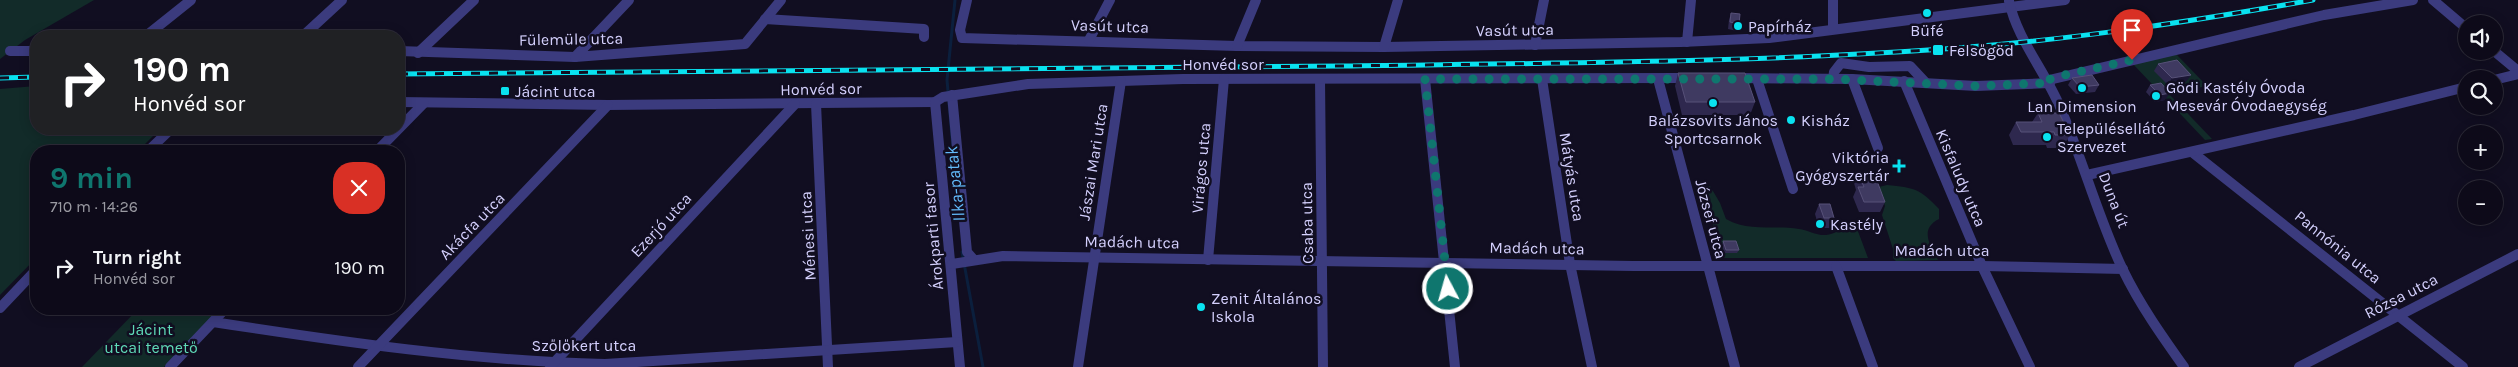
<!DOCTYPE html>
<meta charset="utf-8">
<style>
body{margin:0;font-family:Karla,sans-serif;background:#1b1826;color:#f1f3f6;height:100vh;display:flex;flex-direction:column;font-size:19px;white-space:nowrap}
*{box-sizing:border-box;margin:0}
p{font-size:16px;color:#9a9aa2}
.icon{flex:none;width:28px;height:28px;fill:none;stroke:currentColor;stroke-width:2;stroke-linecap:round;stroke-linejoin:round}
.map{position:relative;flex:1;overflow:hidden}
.sheet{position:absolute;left:30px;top:145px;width:375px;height:170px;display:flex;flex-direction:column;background:#0d0a19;border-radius:20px;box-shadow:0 2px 12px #0003,0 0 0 1px #2d2b38}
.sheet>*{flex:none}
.guide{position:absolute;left:30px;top:30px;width:375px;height:105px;border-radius:20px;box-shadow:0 2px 12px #0003,0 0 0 1px #2d2b38;background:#202124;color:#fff;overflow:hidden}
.fabs{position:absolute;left:2458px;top:15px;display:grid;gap:10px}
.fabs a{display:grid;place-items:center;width:45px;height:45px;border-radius:50%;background:#0d0a19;box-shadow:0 2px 12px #0003,0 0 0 1px #2d2b38;font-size:25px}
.pin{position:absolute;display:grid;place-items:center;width:42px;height:42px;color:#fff;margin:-51px -21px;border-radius:50% 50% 50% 0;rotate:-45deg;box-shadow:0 0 5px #0007}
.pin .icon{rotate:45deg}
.me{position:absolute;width:55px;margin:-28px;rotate:354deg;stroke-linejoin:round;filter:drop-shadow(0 0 4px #0008)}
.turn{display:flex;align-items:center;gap:18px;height:105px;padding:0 20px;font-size:22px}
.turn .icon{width:65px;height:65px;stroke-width:2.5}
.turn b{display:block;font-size:35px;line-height:42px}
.round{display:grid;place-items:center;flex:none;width:52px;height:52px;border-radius:20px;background:#1b1826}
.head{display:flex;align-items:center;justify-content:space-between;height:85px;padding:0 20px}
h1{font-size:30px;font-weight:700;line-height:38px;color:#0f766e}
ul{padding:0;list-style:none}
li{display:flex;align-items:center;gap:15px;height:75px;padding:0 20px}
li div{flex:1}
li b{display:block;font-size:19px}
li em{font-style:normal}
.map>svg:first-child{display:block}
</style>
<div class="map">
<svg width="2518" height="367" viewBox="0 0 2518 367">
<rect width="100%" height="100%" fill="#110e21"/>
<g fill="#122b29">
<path d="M0 0H94L25 40 0 59Z"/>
<path d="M2176 54 2207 86 2169 94 2212 139 2205 140 2133 64Z"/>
<path d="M36 86V129H160L138 151H36V258L0 295V89Z"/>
<path d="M1887 185C1915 188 1919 188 1939 209V219C1919 229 1930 245 1938 260L1896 261 1893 258V249L1882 215 1885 206 1879 187Z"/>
<path d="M1702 186H1710L1720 203 1726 219C1749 232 1774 225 1799 229 1807 230 1818 236 1826 235 1834 234 1841 230 1847 225L1856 226 1868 258H1722Z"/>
<path d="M138 309H219L164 367H82Z"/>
</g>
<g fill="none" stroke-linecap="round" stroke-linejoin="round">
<g stroke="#0b1f3d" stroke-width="3">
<path d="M955 0 947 80 959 218"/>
<path d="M962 252 983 367"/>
</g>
<g stroke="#3b3b7e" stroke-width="10">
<path d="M967 0 960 30 962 38 1237 46 1384 47 1681 42 1769 38 2065 0"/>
<path d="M1833 0V29"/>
<path d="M2433 0 2466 28"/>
<path d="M2009 1C2017 39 2045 71 2060 107 2083 160 2098 218 2123 270 2140 305 2162 336 2184 367"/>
<path d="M765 19 924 29V37"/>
<path d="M146 36 191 0"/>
<path d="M303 36 342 0"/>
<path d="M1089 40 1110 0"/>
<path d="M1687 42 1691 0"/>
<path d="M1535 45 1544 0"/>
<path d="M1237 46 1256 0"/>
<path d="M1384 47 1398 0"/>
<path d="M10 51H36"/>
<path d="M399 51 575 57 745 44 781 0"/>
<path d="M2494 51 2518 71"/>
<path d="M418 53 474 0"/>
<path d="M575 57 629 0"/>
<path d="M1734 78 1852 79 1976 86 2050 83"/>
<path d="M1320 79 1323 367"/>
<path d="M1425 79 1455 367"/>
<path d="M1542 79 1570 264 1592 367"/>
<path d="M1658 79 1735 367"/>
<path d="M1757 79 1793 189"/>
<path d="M1833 79 1834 72 1841 63 1869 67 1910 66 1925 82"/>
<path d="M1852 79 1878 148"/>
<path d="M2049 80 2324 15 2413 0"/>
<path d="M2494 80 2518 74"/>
<path d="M1904 81 1982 266 2030 367"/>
<path d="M952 95 967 252 974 260"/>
<path d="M399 102 608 105 935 102 943 97 1028 84 1183 79 1690 78"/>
<path d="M935 102 960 367"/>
<path d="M816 104 828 367"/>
<path d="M148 151 171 129"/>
<path d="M377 151 424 103"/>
<path d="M2192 152 2463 367"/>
<path d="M2087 175 2354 115 2466 87"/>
<path d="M1208 260 1224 79"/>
<path d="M952 264 1003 256 1633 266H1982L2123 269"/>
<path d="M1836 266 1873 367"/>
<path d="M0 308 36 270"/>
<path d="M213 322C343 342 473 361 605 364L957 342"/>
<path d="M170 367 225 309"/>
<path d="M358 367 608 105"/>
<path d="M550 367 795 104"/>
<path d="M1078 367 1121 81"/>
<path d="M2299 367 2518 254"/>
</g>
<g stroke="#09e2f0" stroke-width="5">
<g id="rail">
<path d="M399 74C714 71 1029 69 1343 66 1552 63 1761 63 1969 47 2085 38 2199 20 2313 0"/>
<path d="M0 78 36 77"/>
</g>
</g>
<use href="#rail" stroke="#110e21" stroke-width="3" stroke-dasharray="9" stroke-linecap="butt"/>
</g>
<g fill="#2e284e">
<path d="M1731 13 1739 24 1737 31 1728 29 1729 20Z"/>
<path d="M2158 64 2186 82 2168 85 2154 71Z"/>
<path d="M1678 73 1755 102 1750 115H1682L1675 86Z"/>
<path d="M2072 78 2099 85 2095 92 2076 94 2068 85Z"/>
<path d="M2150 85 2165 100 2155 102 2146 92Z"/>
<path d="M2038 113 2070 135 2062 148H2047L2046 145H2013L2009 135 2016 122H2032Z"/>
<path d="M1858 173 1885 202 1880 212H1859L1853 197 1856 190 1854 183Z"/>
<path d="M1819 204 1834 218 1830 228H1819L1815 214Z"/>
<path d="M1723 241 1739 250 1737 253H1724L1722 245Z"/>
</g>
<g fill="#1b1634">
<path d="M2191 75 2186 82 2168 85 2172 78Z"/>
<path d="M2170 93 2165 100 2155 102 2160 95Z"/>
</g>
<g fill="#3f3a61" stroke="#575179">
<path d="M1731 13 1740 14 1739 24 1730 22Z"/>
<path d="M2177 60 2191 75 2172 78 2158 64Z"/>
<path d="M1678 73H1745L1755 102H1686Z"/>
<path d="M2092 75 2099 85 2080 87 2072 78Z"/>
<path d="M2161 83 2170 93 2160 95 2150 85Z"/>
<path d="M2038 113H2059L2070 135H2055L2054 132H2021L2016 122H2042Z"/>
<path d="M1858 173H1874L1885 202H1864L1858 187H1864Z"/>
<path d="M1819 204H1830L1834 218H1824Z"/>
<path d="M1723 241H1736L1739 250H1726Z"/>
</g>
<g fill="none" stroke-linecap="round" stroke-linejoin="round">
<path stroke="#0f766e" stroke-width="9" stroke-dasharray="0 16.2" d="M1448 289 1425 79H1833L1976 86 2050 83 2048 80 2056 77 2132 60"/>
</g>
<g fill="#09e2f0" stroke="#110e21" stroke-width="2">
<circle cx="1927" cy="13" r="5"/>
<circle cx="1738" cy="26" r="5"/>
<rect x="1932" y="44" width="12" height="12" rx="2.5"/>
<circle cx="2082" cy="88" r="5"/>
<rect x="500" y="86" width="10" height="10" rx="2.5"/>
<circle cx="2156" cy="96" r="5"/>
<circle cx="1713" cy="103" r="5"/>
<circle cx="1791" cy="120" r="5"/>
<circle cx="2047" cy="137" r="5"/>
<path d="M1896.5 158.5h5v5h5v5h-5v5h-5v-5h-5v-5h5z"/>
<circle cx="1820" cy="224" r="5"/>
<circle cx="1201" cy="307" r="5"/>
</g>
<g text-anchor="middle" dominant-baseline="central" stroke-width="5" stroke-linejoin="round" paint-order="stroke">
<g font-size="16" fill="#d4d0fd" stroke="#110e21">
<text transform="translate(1110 26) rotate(2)">Vasút utca</text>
<text transform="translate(1515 30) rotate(-1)">Vasút utca</text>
<text transform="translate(571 39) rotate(-1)">Fülemüle utca</text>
<text x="1223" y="64">Honvéd sor</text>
<text transform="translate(821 89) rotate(-1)">Honvéd sor</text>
<text transform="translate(1093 162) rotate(-81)">Jászai Mari utca</text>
<text transform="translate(1201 168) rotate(-85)">Virágos utca</text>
<text transform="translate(1572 177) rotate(81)">Mátyás utca</text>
<text transform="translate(1961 178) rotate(67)">Kisfaludy utca</text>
<text transform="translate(2114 200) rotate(69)">Duna út</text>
<text transform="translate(1711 219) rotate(75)">József utca</text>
<text transform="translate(1307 223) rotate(-91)">Csaba utca</text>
<text transform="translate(661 225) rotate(-47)">Ezerjó utca</text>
<text transform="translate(472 226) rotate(-46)">Akácfa utca</text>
<text transform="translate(808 236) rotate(-93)">Ménesi utca</text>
<text transform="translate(933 236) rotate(-95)">Árokparti fasor</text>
<text transform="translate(1132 242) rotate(1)">Madách utca</text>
<text transform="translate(2338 247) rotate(39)">Pannónia utca</text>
<text transform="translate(1537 248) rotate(1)">Madách utca</text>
<text x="1942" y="250">Madách utca</text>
<text transform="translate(2401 296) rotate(-27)">Rózsa utca</text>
<text x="584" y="345">Szőlőkert utca</text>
</g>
<g font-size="16" fill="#d4d0fd" stroke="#110e21" text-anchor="start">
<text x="1748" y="26">Papírház</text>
<text x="1927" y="30" text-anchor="middle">Büfé</text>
<text x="1949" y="50">Felsőgöd</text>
<text x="2166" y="87">Gödi Kastély Óvoda<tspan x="2166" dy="18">Mesevár Óvodaegység</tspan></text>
<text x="515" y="91">Jácint utca</text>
<text x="2082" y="106" text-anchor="middle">Lan Dimension</text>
<text x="1713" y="120" text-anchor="middle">Balázsovits János<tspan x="1713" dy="18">Sportcsarnok</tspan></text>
<text x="1801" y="120">Kisház</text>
<text x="2057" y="128">Településellátó<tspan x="2057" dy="18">Szervezet</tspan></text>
<text x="1889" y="157" text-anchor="end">Viktória<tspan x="1889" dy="18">Gyógyszertár</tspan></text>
<text x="1830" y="224">Kastély</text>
<text x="1211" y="298">Zenit Általános<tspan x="1211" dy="18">Iskola</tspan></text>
</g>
<g font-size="16" fill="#5fdab7" stroke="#110e21">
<text x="151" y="329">Jácint<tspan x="151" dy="18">utcai temető</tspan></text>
</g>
<g font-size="18" font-style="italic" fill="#62b9f9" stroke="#110e21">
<text transform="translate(955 184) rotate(-96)">Ilka-patak</text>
</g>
</g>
</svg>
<div class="fabs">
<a><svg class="icon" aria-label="sound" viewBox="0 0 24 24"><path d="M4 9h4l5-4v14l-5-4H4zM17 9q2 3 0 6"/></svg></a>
<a><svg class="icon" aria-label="search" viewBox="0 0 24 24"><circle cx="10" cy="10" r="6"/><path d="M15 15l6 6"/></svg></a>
<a>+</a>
<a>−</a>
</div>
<div class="pin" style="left:2132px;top:60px;background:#d93025"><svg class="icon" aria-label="arrive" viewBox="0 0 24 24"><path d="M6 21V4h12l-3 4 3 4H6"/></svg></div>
<svg class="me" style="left:1448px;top:289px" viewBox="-20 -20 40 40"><circle r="17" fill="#0f766e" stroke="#fff" stroke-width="3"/><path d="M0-11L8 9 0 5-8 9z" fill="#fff"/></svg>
<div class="guide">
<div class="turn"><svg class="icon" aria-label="right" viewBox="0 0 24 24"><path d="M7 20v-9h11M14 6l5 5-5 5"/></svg><div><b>190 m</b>Honvéd sor</div></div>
</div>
<section class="sheet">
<div class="head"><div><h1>9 min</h1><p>710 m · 14:26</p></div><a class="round" style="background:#d93025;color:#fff"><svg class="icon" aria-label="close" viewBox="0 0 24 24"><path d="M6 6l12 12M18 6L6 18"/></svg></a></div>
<ul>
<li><svg class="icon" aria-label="right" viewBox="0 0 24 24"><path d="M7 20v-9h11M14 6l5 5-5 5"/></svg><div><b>Turn right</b><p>Honvéd sor</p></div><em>190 m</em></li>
</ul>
</section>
</div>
